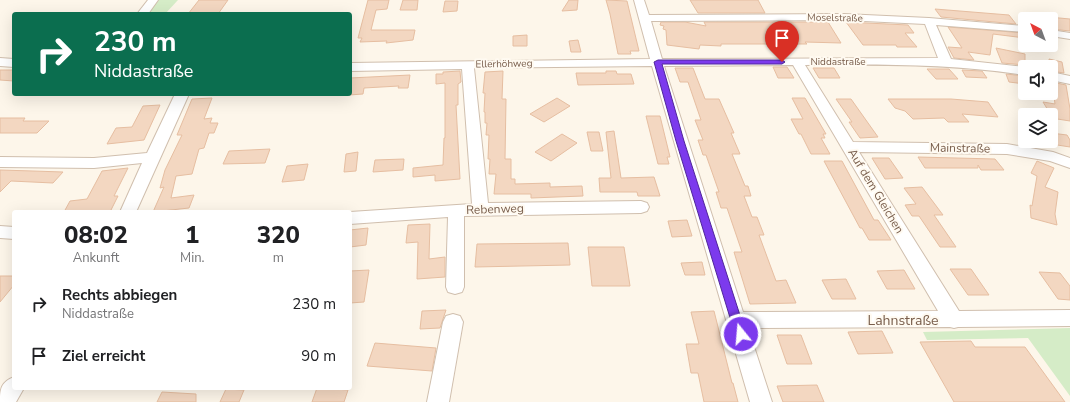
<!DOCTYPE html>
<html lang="de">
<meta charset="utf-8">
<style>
body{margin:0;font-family:"Nunito Sans",sans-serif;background:#f6f6f6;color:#202124;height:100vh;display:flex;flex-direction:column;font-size:15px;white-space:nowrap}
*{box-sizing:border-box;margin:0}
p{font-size:13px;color:#757577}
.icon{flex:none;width:22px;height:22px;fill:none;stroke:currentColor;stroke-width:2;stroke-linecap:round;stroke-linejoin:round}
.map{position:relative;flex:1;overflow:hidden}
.panel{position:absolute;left:12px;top:210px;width:340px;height:180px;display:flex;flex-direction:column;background:#fff;border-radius:4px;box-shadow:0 4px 16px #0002}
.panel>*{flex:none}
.hud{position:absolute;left:12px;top:12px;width:340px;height:84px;border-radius:4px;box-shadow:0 4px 16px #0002;background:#0b6e4f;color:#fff;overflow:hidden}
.needle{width:26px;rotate:319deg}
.controls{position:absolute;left:1018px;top:12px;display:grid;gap:8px}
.controls a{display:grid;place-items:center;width:40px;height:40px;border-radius:4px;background:#fff;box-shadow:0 4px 16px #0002;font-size:20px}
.pin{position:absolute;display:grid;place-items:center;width:34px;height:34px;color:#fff;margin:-41px -17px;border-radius:50% 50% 50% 0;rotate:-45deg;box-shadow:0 0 4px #0007}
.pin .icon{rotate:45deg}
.me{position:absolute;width:44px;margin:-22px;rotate:343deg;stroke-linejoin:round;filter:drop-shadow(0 0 3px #0008)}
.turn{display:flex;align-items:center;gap:14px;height:84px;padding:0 16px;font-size:18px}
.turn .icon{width:52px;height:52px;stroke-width:2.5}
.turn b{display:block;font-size:28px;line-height:34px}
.eta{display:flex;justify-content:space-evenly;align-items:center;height:68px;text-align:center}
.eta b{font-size:24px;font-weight:800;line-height:28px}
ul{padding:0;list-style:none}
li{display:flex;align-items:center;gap:12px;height:52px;padding:0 16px}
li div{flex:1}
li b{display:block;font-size:15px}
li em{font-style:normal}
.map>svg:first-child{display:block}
</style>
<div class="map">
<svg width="1070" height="402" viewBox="0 0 1070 402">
<rect width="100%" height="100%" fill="#fdf6ea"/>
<g fill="#d5ecc7">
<path d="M159 0H178L165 14H145Z"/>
<path d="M1070 328V396L1028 338 927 340 923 332Z"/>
</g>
<g fill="#f3d7c1" stroke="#e6bea1">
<path d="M199 0H228L218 14H188Z"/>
<path d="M368 0H389L387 9 376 10 371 30H415L413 40 386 43 387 41 360 42 362 38H358Z"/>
<path d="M403 0H418L417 10H400Z"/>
<path d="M569 0H578L577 10 562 11Z"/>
<path d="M606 0 627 1 639 51H630L631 54H618L610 14Z"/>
<path d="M690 0H758L765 13H698Z"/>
<path d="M445 1H458L457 11 443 12Z"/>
<path d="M935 9 1009 15 1016 24 941 17Z"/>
<path d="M1038 16 1070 19V31L1051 29V19H1040Z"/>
<path d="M661 22H685L706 26 704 22H828L841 43 805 42 807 44H721V46L700 45 699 49 667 45 666 30 663 29 664 26 660 25Z"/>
<path d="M846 22 908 25 914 33H905L917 47H897L896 45H863Z"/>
<path d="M948 27 1025 33V38L993 34 990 55 968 52 974 60 954 58 948 47 962 48Z"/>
<path d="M527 35V46H513V36Z"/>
<path d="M578 40 581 52H571L569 41Z"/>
<path d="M996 48 1025 54V65L1002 63Z"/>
<path d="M1049 59 1062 62 1064 73 1051 71Z"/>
<path d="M773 67H787L794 78H778Z"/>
<path d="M675 68H693L705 99H719L734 133H731L740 154H732L745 186H748L751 196H744L752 217H757L764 235H759L776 281 786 280 796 303 750 304 734 252H742L727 208H721L716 192H719L706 155H703L698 140H703L695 120H701L688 82H680Z"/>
<path d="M813 68H834L840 78H819Z"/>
<path d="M927 69H949L958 79H936Z"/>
<path d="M0 70H14V81L0 80Z"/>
<path d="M962 70 982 71 987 78 966 77Z"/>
<path d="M460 71 461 82 458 84V105H456L460 179 435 181V175L413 177V168L443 165 444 138H445V83L436 84V74H443V72Z"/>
<path d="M503 71 502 99H506L505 159H511V179H515V184L550 183V187L582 186 583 196 531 198V194H494L496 174H489L490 159H488L489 135H486L487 123H485V112H484L485 93H483L485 72Z"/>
<path d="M606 71H616L617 74H631L634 84 578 85 576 73H606Z"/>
<path d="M1006 74 1025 76V84L1009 82Z"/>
<path d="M410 75 408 88H398L399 86 364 88 363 94 349 95 350 78Z"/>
<path d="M1052 82 1066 85 1070 109V121L1051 118V115L1043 102 1055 104Z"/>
<path d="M212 98 204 119 212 118 210 123H218L214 133H209L204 148 199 149 192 174 176 176 171 198 194 195 189 208 153 212 164 187 160 188 165 170 182 135H177L192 99Z"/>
<path d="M557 98 570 106 544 122 530 114Z"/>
<path d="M792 98H805L826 134H823L825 138H821L830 154H811L801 134H799L791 119H803Z"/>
<path d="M836 99H851L878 137 860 138 849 122H852Z"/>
<path d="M888 99H951L988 102 998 117 962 114 969 122H948L944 118 913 119 905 111 895 108Z"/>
<path d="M160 105 144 140 107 144 116 128 132 127 143 106Z"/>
<path d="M646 116H660L670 157H667L669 164H658Z"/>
<path d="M0 118H25L23 121H49L37 133H0Z"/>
<path d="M614 131 621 178 654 177 660 196H638L637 192H600L599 178H611L606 132Z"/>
<path d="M587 132H599L603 151H591Z"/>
<path d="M1051 133 1067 135 1070 140V147L1051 144Z"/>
<path d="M562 134 577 143 551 161 535 152Z"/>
<path d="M270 149 265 163 223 164 229 151Z"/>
<path d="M358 152 356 171 344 172 346 154Z"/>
<path d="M918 157 995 159 1004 170H981L978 165V168H925Z"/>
<path d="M872 158H889L903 178 885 179Z"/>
<path d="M404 159 403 170 373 172 375 160Z"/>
<path d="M824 161H842L874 220H878L891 240H869L862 228H860Z"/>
<path d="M1037 161 1054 168 1045 187 1058 192 1055 214 1057 225 1031 218 1030 205 1032 206 1037 176 1031 173Z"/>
<path d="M308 164 304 180 282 182 287 166Z"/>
<path d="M128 168 114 196H118L110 212H64L70 201 87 199 102 171Z"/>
<path d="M0 170 33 171 63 172 53 183 11 181 0 192Z"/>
<path d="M922 187 943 215H934L956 247H940L919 216H912L905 205 916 204 904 188Z"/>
<path d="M687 220 692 236 672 237 668 221Z"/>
<path d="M430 224 429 259 445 257V277L417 279 418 242 406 243 408 225Z"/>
<path d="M368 228 366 245 350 247V230Z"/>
<path d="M568 243 570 265 475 267 477 244Z"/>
<path d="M588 247H624L630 286H592Z"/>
<path d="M702 262 705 275H685L681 263Z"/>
<path d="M950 269H971L989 295H968Z"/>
<path d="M369 270 364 302 350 303V271Z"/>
<path d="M904 270 915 289H887L877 271Z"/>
<path d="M1039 272 1060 273 1070 286V300L1058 299Z"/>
<path d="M0 276H14V285L0 302Z"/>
<path d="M846 279 856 299H832L822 280Z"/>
<path d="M446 310 440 328 420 329 422 311Z"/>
<path d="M714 311 732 383H733L738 402H704L698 373H691L686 344H699L691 312Z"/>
<path d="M882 331 893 353 858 354 848 332Z"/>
<path d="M777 335H801L812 364H787Z"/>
<path d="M971 341 975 347H1025L1065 402H954L920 342Z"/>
<path d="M375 343 436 348 432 371 367 366Z"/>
<path d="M817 385 824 402H783L777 386Z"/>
<path d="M317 388H322L348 390 344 402H312Z"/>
<path d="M226 389 244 390 239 402H220Z"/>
<path d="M162 392 196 394V402H157Z"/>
</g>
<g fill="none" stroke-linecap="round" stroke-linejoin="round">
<g stroke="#d0bfae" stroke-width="2">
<g id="minor">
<path d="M148 0H158L148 14H137Z"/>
<path d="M634 0H644L649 15 844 14 929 18 1025 26V32L936 25 951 59 1025 67V75C952 64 879 64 805 65L853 142 1007 144 1053 152 1070 158V168L1050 161 1007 154 859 152 959 311 1070 310V326L958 327 954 328 950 327 748 328 772 402H750L652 66 474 68 488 203 641 201 647 203 649 207 647 211 641 213 464 216V287L462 292 455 294 448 292 446 287 448 217 350 224V212L472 204 462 69 350 71V63L650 59ZM844 20 925 24 938 58 662 59 651 21ZM793 65 938 311 743 312 664 66Z"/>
<path d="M1051 30 1070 33V39L1051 36Z"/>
<path d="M0 58 14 59V67L0 66Z"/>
<path d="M1051 72 1070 76V84L1051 80Z"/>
<path d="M175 94H189L136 212H120L142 163 94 168 0 167V157L94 158 147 153Z"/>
<path d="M0 226 14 227V239L0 238Z"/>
<path d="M453 314 460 316 463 322 449 402H427L443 322 446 316Z"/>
<path d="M14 377V388H24L16 402H0C0 389 1 382 14 377Z"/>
</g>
</g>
<use href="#minor" fill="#fff" fill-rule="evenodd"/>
</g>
<path fill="#7c3aed" stroke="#51269a" d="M658 60H782L785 62 782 64H662L684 141 746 334 745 337 741 339 737 337 735 334 676 141 654 62Z"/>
<g text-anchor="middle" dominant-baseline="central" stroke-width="4" stroke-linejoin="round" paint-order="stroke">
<g font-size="10" fill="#795e4c" stroke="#fffaf1">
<text transform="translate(835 18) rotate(1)">Moselstraße</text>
<text x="838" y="62">Niddastraße</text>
<text transform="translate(504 64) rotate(-1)">Ellerhöhweg</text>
</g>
<g font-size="12" fill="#795e4c" stroke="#fffaf1">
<text transform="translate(960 148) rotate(1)">Mainstraße</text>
<text transform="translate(876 191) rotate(59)">Auf dem Gleichen</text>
<text transform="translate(495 209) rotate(-2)">Rebenweg</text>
</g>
<g font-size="14" fill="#795e4c" stroke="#fffaf1">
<text x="903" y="320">Lahnstraße</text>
</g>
</g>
</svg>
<div class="controls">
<a><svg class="needle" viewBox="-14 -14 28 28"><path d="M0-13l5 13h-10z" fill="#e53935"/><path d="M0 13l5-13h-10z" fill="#757577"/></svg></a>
<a><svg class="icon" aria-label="sound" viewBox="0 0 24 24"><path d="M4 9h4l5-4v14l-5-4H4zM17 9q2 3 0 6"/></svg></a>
<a><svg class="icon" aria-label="layers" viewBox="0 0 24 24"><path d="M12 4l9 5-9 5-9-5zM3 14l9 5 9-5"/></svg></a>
</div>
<div class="pin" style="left:782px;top:62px;background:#d93025"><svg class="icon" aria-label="arrive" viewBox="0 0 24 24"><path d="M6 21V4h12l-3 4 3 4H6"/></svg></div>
<svg class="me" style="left:741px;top:334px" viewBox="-20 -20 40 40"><circle r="17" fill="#7c3aed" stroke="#fff" stroke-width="3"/><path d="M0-11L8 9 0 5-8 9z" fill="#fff"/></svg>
<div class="hud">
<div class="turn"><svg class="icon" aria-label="right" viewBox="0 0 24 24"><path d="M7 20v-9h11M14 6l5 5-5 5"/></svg><div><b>230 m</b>Niddastraße</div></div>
</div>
<section class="panel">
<div class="eta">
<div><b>08:02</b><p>Ankunft</p></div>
<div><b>1</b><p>Min.</p></div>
<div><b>320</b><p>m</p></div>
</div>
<ul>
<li><svg class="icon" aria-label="right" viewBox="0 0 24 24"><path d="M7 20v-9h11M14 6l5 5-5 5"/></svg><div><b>Rechts abbiegen</b><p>Niddastraße</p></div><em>230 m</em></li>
<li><svg class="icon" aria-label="arrive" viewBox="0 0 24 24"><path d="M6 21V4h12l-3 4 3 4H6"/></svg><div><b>Ziel erreicht</b></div><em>90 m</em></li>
</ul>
</section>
</div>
